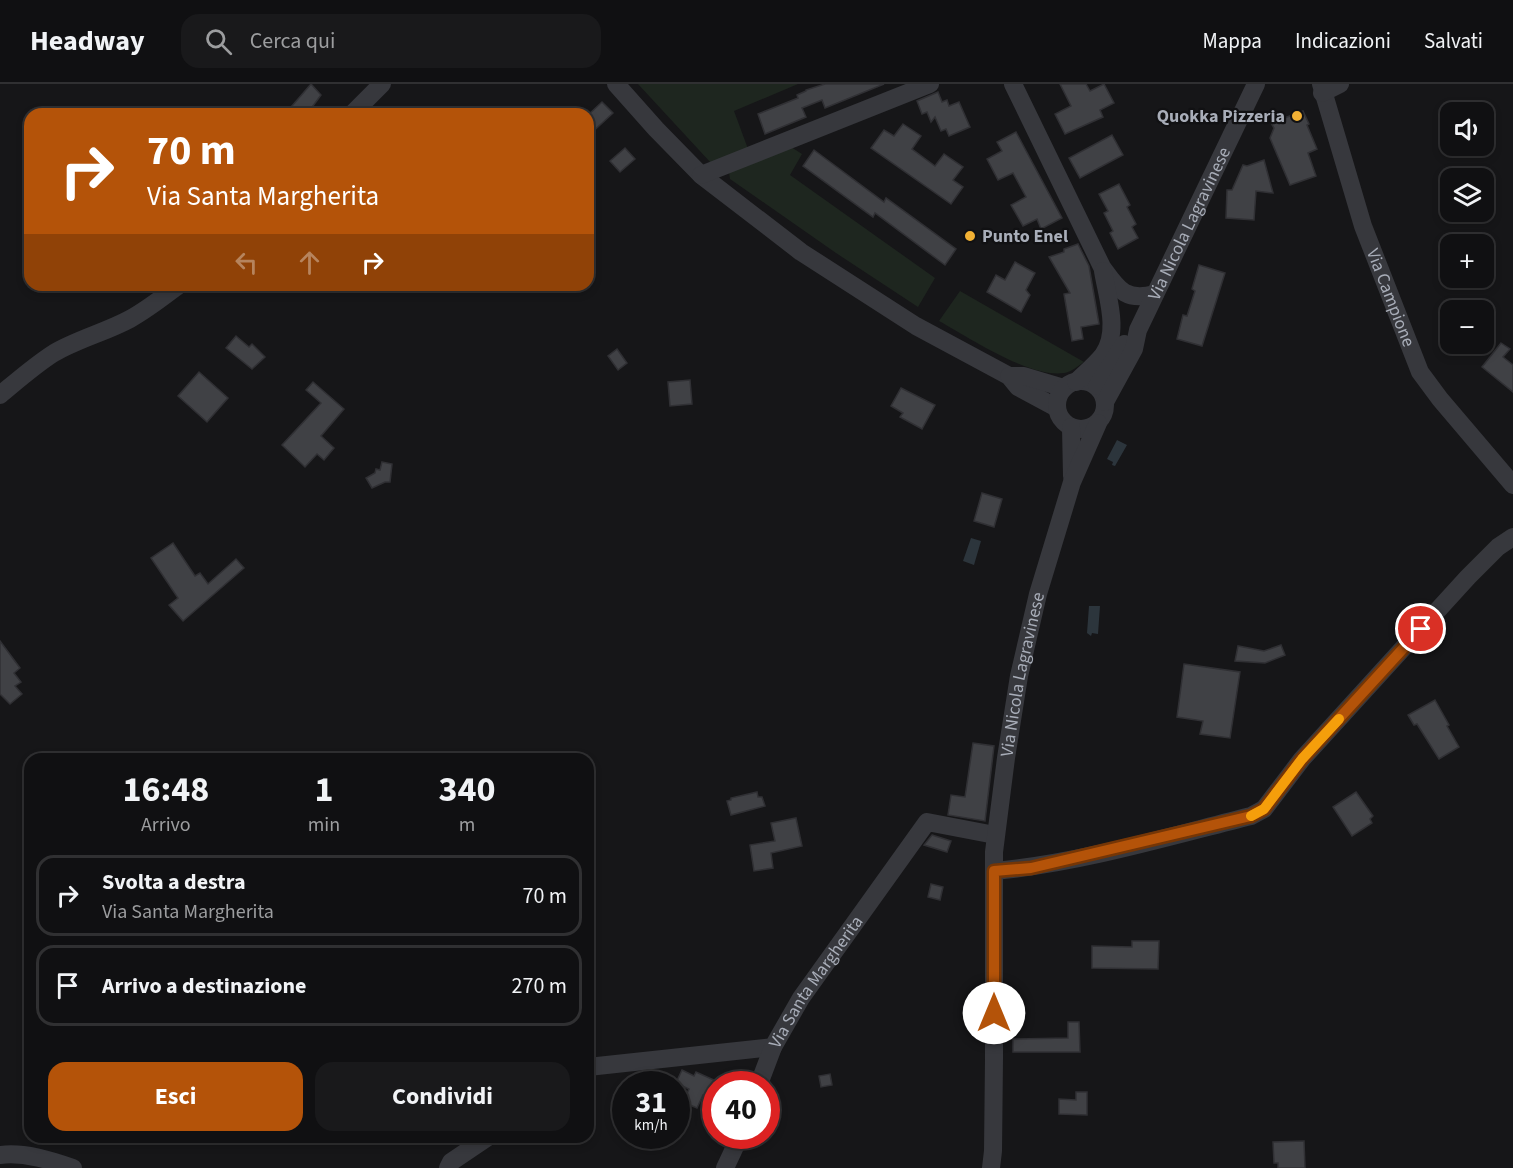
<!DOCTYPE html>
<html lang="it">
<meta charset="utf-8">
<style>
body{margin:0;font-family:"Source Sans 3",sans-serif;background:#19191b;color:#f1f3f6;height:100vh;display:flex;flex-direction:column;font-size:22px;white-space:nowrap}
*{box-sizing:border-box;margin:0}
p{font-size:20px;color:#9c9d9f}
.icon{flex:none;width:33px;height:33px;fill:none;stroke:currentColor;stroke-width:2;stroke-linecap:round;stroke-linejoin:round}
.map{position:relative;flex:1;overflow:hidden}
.panel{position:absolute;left:24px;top:669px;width:570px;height:390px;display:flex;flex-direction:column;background:#101012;border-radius:18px;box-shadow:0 3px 9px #0003,0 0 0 2px #303032}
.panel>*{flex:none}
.banner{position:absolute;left:24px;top:24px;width:570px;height:183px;border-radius:18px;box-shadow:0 3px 9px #0003,0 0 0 2px #303032;background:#b45309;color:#fff;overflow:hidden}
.buttons{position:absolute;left:1440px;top:18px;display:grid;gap:12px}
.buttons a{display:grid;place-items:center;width:54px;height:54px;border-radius:12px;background:#101012;box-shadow:0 3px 9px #0003,0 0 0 2px #303032;font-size:30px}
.speed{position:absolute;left:612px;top:987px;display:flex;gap:12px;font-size:30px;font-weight:700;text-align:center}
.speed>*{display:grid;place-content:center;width:78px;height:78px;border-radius:50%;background:#101012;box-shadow:0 3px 9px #0003,0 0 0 2px #303032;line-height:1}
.speed small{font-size:15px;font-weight:400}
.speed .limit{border:9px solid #d22;background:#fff;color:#111}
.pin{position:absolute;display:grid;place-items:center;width:51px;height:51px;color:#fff;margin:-26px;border:3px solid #fff;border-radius:50%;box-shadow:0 2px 6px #0007}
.me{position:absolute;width:66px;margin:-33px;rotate:0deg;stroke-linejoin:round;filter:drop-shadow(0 0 4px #0008)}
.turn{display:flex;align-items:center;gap:21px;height:126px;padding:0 24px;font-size:27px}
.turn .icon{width:78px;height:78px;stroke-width:2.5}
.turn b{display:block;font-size:42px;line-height:51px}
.lanes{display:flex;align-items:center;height:57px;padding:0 24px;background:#0003;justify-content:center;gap:30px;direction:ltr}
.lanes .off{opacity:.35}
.eta{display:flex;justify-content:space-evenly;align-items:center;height:102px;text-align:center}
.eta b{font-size:36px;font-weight:700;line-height:42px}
.button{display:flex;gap:12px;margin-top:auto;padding:12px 24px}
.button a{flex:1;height:69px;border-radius:18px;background:#b45309;color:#fff;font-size:24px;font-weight:700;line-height:69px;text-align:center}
.button a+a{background:#19191b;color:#f1f3f6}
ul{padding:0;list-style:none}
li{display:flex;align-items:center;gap:18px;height:81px;margin:0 12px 9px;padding:0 12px;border:3px solid #303032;border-radius:18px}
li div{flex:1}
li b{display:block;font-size:22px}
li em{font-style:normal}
header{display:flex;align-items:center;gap:36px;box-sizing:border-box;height:84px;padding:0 30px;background:#101012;border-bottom:2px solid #303032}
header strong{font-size:28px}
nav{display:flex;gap:33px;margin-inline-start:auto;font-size:21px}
.search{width:420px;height:54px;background:#19191b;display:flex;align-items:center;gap:15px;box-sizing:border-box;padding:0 21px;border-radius:18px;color:#9c9d9f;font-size:22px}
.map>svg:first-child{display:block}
</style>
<header>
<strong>Headway</strong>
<div class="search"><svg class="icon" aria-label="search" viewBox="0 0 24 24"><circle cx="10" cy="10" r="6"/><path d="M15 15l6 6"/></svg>Cerca qui</div>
<nav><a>Mappa</a><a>Indicazioni</a><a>Salvati</a></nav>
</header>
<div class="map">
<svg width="1513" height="1084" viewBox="0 0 1513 1084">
<rect width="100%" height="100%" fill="#161618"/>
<g fill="#1e261f">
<path d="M638 0H798L734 27 748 65 711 79Z"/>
<path d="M791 63 802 70 790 91 935 194 918 223 836 169 730 95 729 88Z"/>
<path d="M960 207 1084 278C1078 282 1071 288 1064 289 1029 294 970 254 939 237Z"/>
</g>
<g fill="#2c353c">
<path d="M1117 356 1127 361 1115 382 1112 381 1113 378 1107 375Z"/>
<path d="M971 454 981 457 974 481 963 477Z"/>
<path d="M1089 522H1100L1098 550 1092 549 1091 552 1087 549Z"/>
</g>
<g fill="#404145" stroke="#303034" stroke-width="1.5">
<path d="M311 0 321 11 307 30H285Z"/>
<path d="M825 0H884L825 24 822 16 802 24 806 33 765 50 758 30 798 14 797 11 806 7V6Z"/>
<path d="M1060 0H1086L1090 7 1104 0 1114 19 1100 26 1103 33 1065 50 1055 30 1071 22Z"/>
<path d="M938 8 942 18 947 16 949 22 959 18 970 43 949 52 946 45 941 47 935 33 931 38 927 28 922 30 917 17Z"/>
<path d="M602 18 613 29 588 52V31Z"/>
<path d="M1303 27 1309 40 1307 41 1317 65 1308 69 1316 92 1290 101 1270 54 1274 44 1271 39Z"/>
<path d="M903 40 921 52 912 65 935 82 944 70 963 83 953 96 963 103 951 120 871 64 884 46 894 52Z"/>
<path d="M1016 48 1062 134 1041 145 1037 135 1023 142 1011 121 1026 113 1013 89 998 96 987 75 1002 67 997 58Z"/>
<path d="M1112 51 1123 71 1080 94 1069 74Z"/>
<path d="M625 64 635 75 620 88 610 77Z"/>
<path d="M814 66 884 118 886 114 956 165 945 181 875 129 873 133 803 82Z"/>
<path d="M1264 76 1273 109 1256 107 1254 136 1226 134 1227 106H1232L1243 81 1247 82Z"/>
<path d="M1119 100 1130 121 1127 123 1136 140 1132 143 1138 154 1118 165 1110 149 1113 147 1104 129 1108 127 1099 110Z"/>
<path d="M1078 160 1089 182 1099 240 1081 243 1083 255 1072 257 1064 210 1070 209 1049 173 1064 168V165Z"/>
<path d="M1015 178 1035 189 1026 206 1030 211 1021 228 987 208 996 191 1005 196Z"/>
<path d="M1199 181 1225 189 1202 262 1177 255 1183 231 1187 232 1195 207 1192 205Z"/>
<path d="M236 252 249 263 252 260 265 273 252 285 226 264Z"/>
<path d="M1501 259 1510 265 1503 273 1513 281V308L1482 283Z"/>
<path d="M617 265 627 279 618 286 608 272Z"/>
<path d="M199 288 228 314 207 338 178 312Z"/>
<path d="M690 296 692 320 670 322 668 298Z"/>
<path d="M313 298 344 325 321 352 334 364 324 376 317 370 305 383 282 361 321 319 306 306Z"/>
<path d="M901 304 935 321 922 345 900 333 903 329 891 322Z"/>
<path d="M382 378 392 380 390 398H385L372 404 366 394 375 389 376 385 380 386Z"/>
<path d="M982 409 1002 415 994 443 974 437Z"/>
<path d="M173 459 195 492 200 489 208 500 236 475 244 484 183 537 169 521 178 514 151 474Z"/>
<path d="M0 557 20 584 14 589 21 598 15 602 22 610 10 620 0 610Z"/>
<path d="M1281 561 1285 571 1265 579 1235 577 1238 562 1264 567Z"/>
<path d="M1184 580 1240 588 1230 654 1200 650 1203 637 1177 633Z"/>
<path d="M1435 616 1449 641 1447 642 1459 663 1439 675 1417 640 1414 641 1408 631Z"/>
<path d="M973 659 994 662 985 737 948 731 951 711 965 713Z"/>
<path d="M757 708 758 713H762L765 722 731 731 727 717 731 716V714Z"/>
<path d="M1356 708 1373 732 1370 735 1372 739 1352 752 1333 723Z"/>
<path d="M796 734 802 762 771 769 773 784 754 787 750 761 775 757 771 739Z"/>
<path d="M932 751 951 757 947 768 924 761Z"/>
<path d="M931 800 943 803 940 816 928 813Z"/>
<path d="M1132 857H1159L1158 885 1092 884V862L1132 863Z"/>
<path d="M1068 938H1079L1080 968H1013V955L1068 954Z"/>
<path d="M682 986 694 992 696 988 716 997V1017L703 1011 697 1024 683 1018 689 1005 676 999Z"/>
<path d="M830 990 832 1001 821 1003 819 992Z"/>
<path d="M1076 1008H1087V1031L1059 1030V1015L1076 1016Z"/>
<path d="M1304 1057 1305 1084H1278V1079H1274L1273 1058Z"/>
</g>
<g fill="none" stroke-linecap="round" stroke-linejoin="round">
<g stroke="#37383d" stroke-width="18">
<path d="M616 0 656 45 701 91 801 168 916 242 1009 292 1018 303 1057 324"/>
<path d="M1013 0 1102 183C1118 205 1125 218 1155 210"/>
<path id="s1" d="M1321 0 1363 142 1420 288 1440 315 1513 401"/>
<path d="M1322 9 1340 0"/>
<path d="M352 30 382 0"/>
<path d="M701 91 930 0"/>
<path d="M1009 292H1024L1064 304"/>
<circle cx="1081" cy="321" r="24"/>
<path d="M1076 298C1085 289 1095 281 1103 271 1120 248 1107 212 1103 187"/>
<path d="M1097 302 1124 260"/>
<path d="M0 311C17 297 35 281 54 269 78 255 106 248 130 235 148 225 163 213 179 201"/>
<path id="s2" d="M1105 318 1134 265 1138 246 1256 0"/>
<path d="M1071 343 1072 392"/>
<path d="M995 787C1080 779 1167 753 1251 732L1264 725 1302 675 1468 493 1498 463 1513 453"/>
<path id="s3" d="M588 983 773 963 801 914 927 738 995 751"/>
<path d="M759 1000 773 963"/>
<path d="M0 1071C25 1068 49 1076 73 1084"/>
<path d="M448 1084 451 1078 488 1053"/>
<path d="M725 1084 740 1052"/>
<path id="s4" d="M991 1084 993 1067 994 975V768L1006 674 1019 592 1038 510 1072 398 1098 339"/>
</g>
</g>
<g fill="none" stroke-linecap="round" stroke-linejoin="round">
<g stroke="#753606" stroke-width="15">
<path id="route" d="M994 929V787L1031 784 1251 732 1264 725 1302 675 1421 545"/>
</g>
<use href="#route" stroke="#b45309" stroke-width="10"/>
<path stroke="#f59e0b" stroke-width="10" d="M1251 732 1264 725 1302 675 1339 635"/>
</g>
<g fill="#f2b134" stroke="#111113" stroke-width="2">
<circle cx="1297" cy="32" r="6"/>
<circle cx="970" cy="152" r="6"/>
</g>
<g text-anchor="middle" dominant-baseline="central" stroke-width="4.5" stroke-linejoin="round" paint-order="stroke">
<g font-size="18" font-weight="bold" fill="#a8adb8" stroke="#111113" text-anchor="end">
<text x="1285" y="32">Quokka Pizzeria</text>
<text x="982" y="152" text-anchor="start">Punto Enel</text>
</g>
<g font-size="18" fill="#a8adb8" stroke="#111113">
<text stroke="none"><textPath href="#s2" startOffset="198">Via Nicola Lagravinese</textPath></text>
<text stroke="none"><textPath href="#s1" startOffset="225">Via Campione</textPath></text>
<text stroke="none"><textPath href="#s4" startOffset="496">Via Nicola Lagravinese</textPath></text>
<text stroke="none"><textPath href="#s3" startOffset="264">Via Santa Margherita</textPath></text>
</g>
</g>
</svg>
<div class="buttons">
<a><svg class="icon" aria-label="sound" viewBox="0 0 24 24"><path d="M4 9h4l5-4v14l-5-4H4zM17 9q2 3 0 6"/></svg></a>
<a><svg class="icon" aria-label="layers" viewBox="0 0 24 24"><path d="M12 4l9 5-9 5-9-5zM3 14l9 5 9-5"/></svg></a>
<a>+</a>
<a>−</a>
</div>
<div class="speed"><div>31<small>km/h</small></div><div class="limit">40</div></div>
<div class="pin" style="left:1421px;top:545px;background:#d93025"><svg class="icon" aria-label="arrive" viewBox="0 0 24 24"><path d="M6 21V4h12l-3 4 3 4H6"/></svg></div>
<svg class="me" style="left:994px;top:929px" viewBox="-20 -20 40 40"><circle r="19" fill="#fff"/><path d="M0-13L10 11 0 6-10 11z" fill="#b45309"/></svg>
<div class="banner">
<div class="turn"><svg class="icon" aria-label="right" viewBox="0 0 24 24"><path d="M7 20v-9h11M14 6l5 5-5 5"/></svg><div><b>70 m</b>Via Santa Margherita</div></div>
<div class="lanes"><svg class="icon off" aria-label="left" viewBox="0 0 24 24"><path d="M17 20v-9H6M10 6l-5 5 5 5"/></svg><svg class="icon off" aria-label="ahead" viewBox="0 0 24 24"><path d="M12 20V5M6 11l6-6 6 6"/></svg><svg class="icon" aria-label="right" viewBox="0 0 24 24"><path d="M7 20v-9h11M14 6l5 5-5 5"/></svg></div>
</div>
<section class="panel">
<div class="eta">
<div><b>16:48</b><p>Arrivo</p></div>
<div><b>1</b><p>min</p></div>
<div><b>340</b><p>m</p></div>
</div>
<ul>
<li><svg class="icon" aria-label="right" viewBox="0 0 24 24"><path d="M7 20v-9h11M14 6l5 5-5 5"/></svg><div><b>Svolta a destra</b><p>Via Santa Margherita</p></div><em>70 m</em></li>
<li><svg class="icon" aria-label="arrive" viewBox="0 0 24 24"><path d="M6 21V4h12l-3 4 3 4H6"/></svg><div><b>Arrivo a destinazione</b></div><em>270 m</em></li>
</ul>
<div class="button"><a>Esci</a><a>Condividi</a></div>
</section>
</div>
